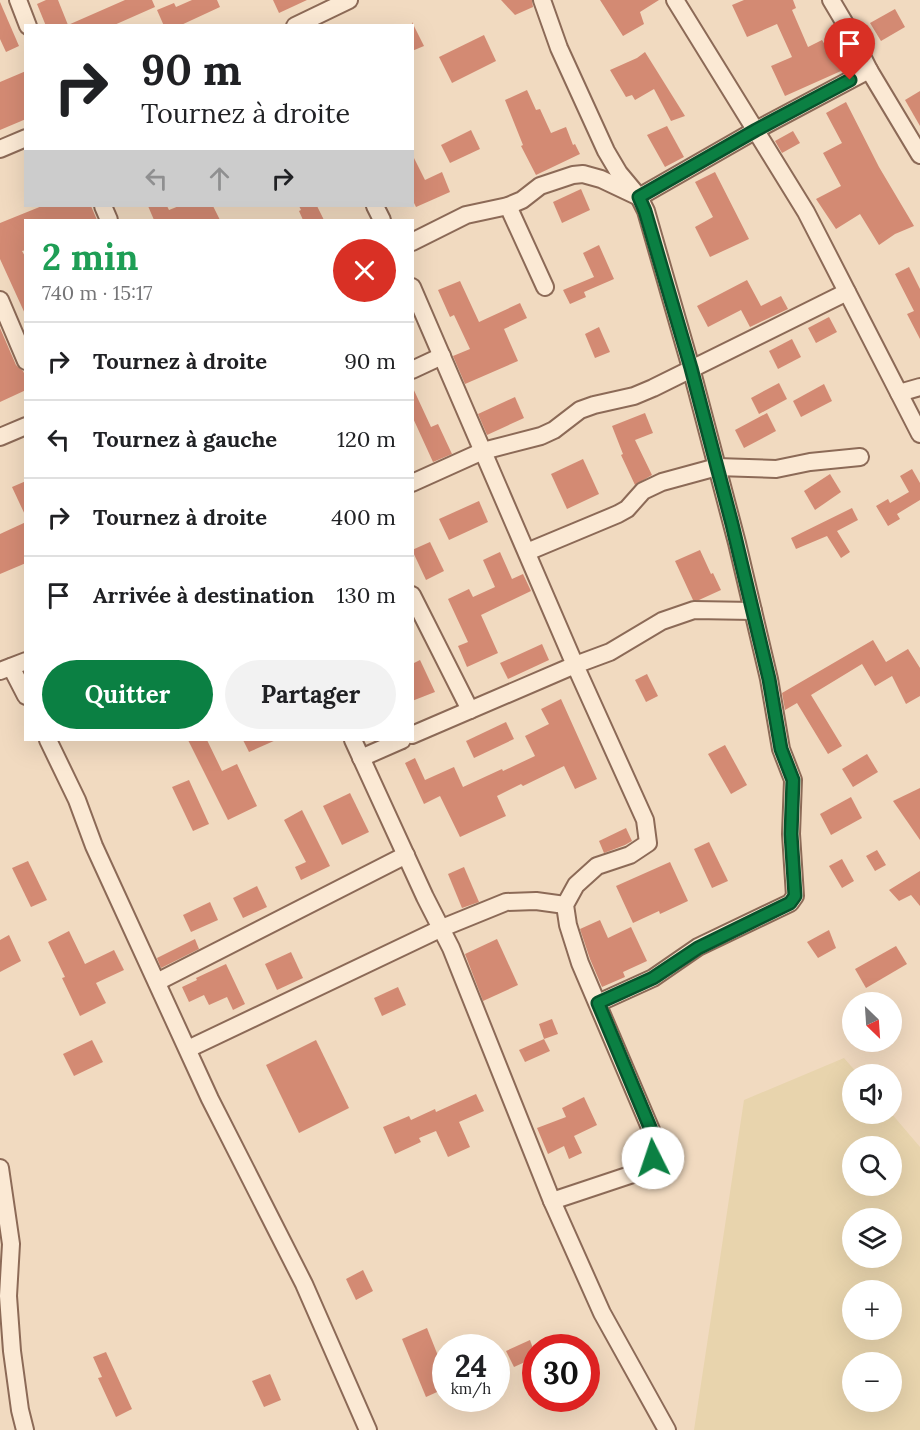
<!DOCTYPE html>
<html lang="fr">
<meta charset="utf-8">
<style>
body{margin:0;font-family:Lora,serif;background:#f2f2f2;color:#202124;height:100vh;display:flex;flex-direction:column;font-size:22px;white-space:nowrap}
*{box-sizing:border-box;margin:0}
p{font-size:20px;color:#757577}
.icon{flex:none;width:33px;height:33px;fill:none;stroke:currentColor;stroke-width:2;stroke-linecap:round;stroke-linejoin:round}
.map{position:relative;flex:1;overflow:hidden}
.panel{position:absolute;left:24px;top:219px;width:390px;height:522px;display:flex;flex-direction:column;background:#fff;border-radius:0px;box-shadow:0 6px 24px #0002}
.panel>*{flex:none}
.guide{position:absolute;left:24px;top:24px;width:390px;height:183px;border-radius:0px;box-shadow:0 6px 24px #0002;background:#fff;color:#202124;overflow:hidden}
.needle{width:39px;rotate:155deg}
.fabs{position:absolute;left:842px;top:992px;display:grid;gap:12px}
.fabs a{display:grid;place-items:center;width:60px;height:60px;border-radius:50%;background:#fff;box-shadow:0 6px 24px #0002;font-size:30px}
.speed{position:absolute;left:432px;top:1334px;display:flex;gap:12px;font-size:30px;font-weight:700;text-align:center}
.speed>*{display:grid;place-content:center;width:78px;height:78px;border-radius:50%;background:#fff;box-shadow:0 6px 24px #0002;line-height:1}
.speed small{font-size:15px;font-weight:400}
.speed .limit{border:9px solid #d22;background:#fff;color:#111}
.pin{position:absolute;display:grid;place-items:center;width:51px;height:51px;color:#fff;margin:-62px -26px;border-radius:50% 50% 50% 0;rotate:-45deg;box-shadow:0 0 6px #0007}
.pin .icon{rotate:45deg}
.me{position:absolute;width:66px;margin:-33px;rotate:356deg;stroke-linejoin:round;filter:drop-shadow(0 0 4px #0008)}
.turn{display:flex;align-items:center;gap:21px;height:126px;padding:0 18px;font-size:27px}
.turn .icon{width:78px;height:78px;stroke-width:2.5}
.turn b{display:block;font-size:42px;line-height:51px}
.lanes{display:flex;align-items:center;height:57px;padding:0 18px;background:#0003;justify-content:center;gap:30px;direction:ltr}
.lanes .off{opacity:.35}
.round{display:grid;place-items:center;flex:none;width:63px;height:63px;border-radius:32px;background:#f2f2f2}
.overview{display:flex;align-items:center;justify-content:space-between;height:102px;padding:0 18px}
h1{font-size:36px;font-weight:700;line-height:45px;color:#1e9e55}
.button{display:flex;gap:12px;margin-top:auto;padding:12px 18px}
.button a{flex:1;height:69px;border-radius:36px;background:#0b8043;color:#fff;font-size:24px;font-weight:700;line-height:69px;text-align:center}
.button a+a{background:#f2f2f2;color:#202124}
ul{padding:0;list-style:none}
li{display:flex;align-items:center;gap:18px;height:78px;padding:0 18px;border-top:2px solid #e0e0e0}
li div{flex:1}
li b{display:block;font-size:22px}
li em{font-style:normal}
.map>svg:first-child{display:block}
</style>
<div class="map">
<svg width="920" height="1430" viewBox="0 0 920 1430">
<rect width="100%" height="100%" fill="#f1dac0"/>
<path fill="#e8d4ad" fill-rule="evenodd" d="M844 1058 858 1074H852V1113H891L920 1147V1430H694L744 1100ZM852 1146H891V1185H852ZM852 1218H891V1257H852ZM852 1290H891V1329H852ZM852 1362H891V1401H852Z"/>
<g fill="#d38a73">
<path d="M46 0H58L68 25 125 0H152L155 7 112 26H46L37 4Z"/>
<path d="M192 0H217L220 7 179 26H164L157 10 174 3 176 7Z"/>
<path d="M273 0H307L279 13Z"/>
<path d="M501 0H532L533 7 515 15Z"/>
<path d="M600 0H659L640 12 644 24 623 36Z"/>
<path d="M744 0H793L796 8 792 10 808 47 822 40 841 71 785 96 771 66 792 57 777 24 747 37 732 5Z"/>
<path d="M0 2 19 46 6 52 0 39Z"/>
<path d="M895 9 905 27 881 41 870 23Z"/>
<path d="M412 22 424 46 412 51Z"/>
<path d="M484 35 496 61 452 83 439 57Z"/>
<path d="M645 52 685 116 671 121 654 89 635 100 632 95 626 97 610 70 637 58Z"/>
<path d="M26 71V119L0 130V82Z"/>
<path d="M527 90 536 110 540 109 551 133 566 127 573 145 575 144 580 154 536 175 521 146 523 145 505 100Z"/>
<path d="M920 91V126L905 100Z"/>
<path d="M846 102 879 167 914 226 895 234 879 245 860 214 836 229 816 199 841 186 823 153 842 143 826 113Z"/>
<path d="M667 126 684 157 665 167 647 135Z"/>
<path d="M471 130 480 149 450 163 441 145Z"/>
<path d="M793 131 800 143 782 153 775 141Z"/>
<path d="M412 154 425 180 442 172 450 192 416 207 412 199Z"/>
<path d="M715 172 749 239 710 257 695 227 713 217 695 182Z"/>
<path d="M581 189 590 210 562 223 553 202Z"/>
<path d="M42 206H91L97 220H26V250L22 251 26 258V316L0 259V223Z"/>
<path d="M148 206H167L169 210 179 206H213L220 220H154Z"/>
<path d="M299 206H317L324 220H303L299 211 301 210Z"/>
<path d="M599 245 614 279 584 292 586 297 570 304 563 290 594 277 583 253Z"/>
<path d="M909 267 920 289V339L907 314 914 311 895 274Z"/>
<path d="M747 280 761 306 781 296 788 309 750 327 741 310 708 327 697 306Z"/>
<path d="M460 281 479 322 520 303 527 318 504 329 518 361 465 384 453 356 470 349 454 315 450 317 438 290Z"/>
<path d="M829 317 837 332 816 343 808 328Z"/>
<path d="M599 327 610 352 595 358 585 334Z"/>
<path d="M0 328 16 365 23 371 26 377V390L0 402Z"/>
<path d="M792 339 801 357 778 369 769 351Z"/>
<path d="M779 383 787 399 759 414 751 398Z"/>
<path d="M824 384 832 401 801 417 793 401Z"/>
<path d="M412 386 431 427 438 424 452 454 433 462 412 416Z"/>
<path d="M515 397 524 418 487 435 478 414Z"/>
<path d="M645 413 653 433 635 440 652 475 635 485 621 455 623 454 612 426Z"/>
<path d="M767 413 776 431 744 448 735 430Z"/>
<path d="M583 459 599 494 567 509 551 474Z"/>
<path d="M912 469 920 483V500L897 514 900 519 888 526 876 506 888 499 890 503 909 492 900 476Z"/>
<path d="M830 474 841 492 815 510 804 491Z"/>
<path d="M26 481V517L12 487Z"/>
<path d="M479 501 488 522 449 540 439 519Z"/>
<path d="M852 508 858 520 837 531 850 552 841 558 827 536 796 549 791 538Z"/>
<path d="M26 522V563L0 574V534Z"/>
<path d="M430 542 444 571 426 580 412 550Z"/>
<path d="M700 550 711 574 713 573 721 590 699 600H693L675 561Z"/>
<path d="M500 552 512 579 523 574 531 591 481 615 498 653 467 667 458 646 468 642 448 599 469 589 473 597 495 587 483 560Z"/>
<path d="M873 640 886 662 908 649 920 668V696L906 704 892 676 875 686 862 664 811 695 842 746 828 754 797 703 785 710 782 693Z"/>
<path d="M542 644 549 660 508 679 500 663Z"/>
<path d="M420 660 435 692 412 701V664Z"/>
<path d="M647 674 658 696 646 702 635 680Z"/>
<path d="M561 699 597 779 575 789 564 766 523 786 521 784 497 796 506 816 460 837 440 796 424 804 405 763 415 758 425 780 454 767 463 787 502 769 503 771 535 756 525 736 549 724 541 709Z"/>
<path d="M506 722 514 739 474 758 466 741Z"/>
<path d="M188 740H207L222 771 237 764 257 806 228 820Z"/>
<path d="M243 740H276L249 752Z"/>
<path d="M725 745 747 785 731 794 708 754Z"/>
<path d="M867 754 878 772 853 787 842 769Z"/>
<path d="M189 780 209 824 193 831 172 787Z"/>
<path d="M920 788V840L893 801Z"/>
<path d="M350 793 369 832 342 845 323 806Z"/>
<path d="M851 797 862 818 831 835 820 814Z"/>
<path d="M302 810 330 866 301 880 295 867 306 862 284 820Z"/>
<path d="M626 828 632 841 625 845 604 853 599 841Z"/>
<path d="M709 842 728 881 712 888 694 849Z"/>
<path d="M877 850 886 865 875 871 866 856Z"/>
<path d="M842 859 854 881 842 888 829 866Z"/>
<path d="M28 861 47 900 31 907 12 868Z"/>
<path d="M670 862 688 901 660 914 659 911 633 923 616 886Z"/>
<path d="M464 867 479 902 462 908 448 874Z"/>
<path d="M920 871V906L911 895 899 901 889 890Z"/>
<path d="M257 886 267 907 243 918 233 898Z"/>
<path d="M210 902 218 920 191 932 183 915Z"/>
<path d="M600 920 608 938 631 927 647 961 623 972 625 977 602 987 590 959 580 929Z"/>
<path d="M829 930 836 948 818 958 807 942Z"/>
<path d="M69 931 85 964 114 950 124 970 96 983 106 1003 80 1016 62 978 65 977 48 942Z"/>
<path d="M9 935 21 961 0 972V940Z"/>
<path d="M195 939 199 949 161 968 157 958Z"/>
<path d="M497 939 518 985 483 1001 465 954Z"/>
<path d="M896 946 907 964 866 988 855 969Z"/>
<path d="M291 952 303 978 277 990 265 964Z"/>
<path d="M226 964 245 1004 233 1010 227 997 209 1005 204 995 189 1002 182 987 197 980 196 978Z"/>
<path d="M398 987 406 1005 382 1016 374 998Z"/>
<path d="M552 1019 558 1034 544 1039 539 1024Z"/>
<path d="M544 1039 550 1051 525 1062 519 1050Z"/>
<path d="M92 1040 103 1062 74 1076 63 1054Z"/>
<path d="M316 1040 349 1108 299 1133 266 1065Z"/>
<path d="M476 1094 484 1111 459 1122 470 1147 448 1157 436 1131 419 1138 421 1142 395 1154 383 1127 409 1116 411 1120 435 1109 436 1112Z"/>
<path d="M584 1097 597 1125 574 1136 582 1153 569 1159 564 1146 548 1154 537 1128 566 1117 562 1108Z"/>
<path d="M363 1270 373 1291 356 1300 346 1279Z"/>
<path d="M427 1328 446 1376V1388L426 1397 402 1339Z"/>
<path d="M530 1340 536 1357 514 1367 506 1351Z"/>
<path d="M106 1352 132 1409 116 1417 98 1378 102 1377 93 1357Z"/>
<path d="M270 1374 281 1400 264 1407 252 1381Z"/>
</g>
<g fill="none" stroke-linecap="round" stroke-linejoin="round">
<g stroke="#8c6a57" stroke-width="20">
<g id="minor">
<path d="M18 0 28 26"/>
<path d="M542 0 559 48 606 151 619 173 639 197 646 211 691 368 737 543 769 679 781 749 793 780 791 834 795 896 790 903 698 947 653 978 598 1003"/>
<path d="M675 0 806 212 920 434"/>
<path d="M831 0 850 32 869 70 920 155"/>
<path d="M295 26 349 0"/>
<path d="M0 149 26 138"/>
<path d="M103 206 109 220"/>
<path d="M375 206 382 220"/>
<path d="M508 206 545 287"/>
<path d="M412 242 466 215 508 206 522 200 540 186 573 175 583 174 601 179 639 197 756 130 869 70"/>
<path d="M412 287 575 665 412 735"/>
<path d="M0 300 26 361"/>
<path d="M412 370 442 356"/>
<path d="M899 393 920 387"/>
<path d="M0 437 26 426"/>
<path d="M412 483 483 451 541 436 554 430 580 410 594 405 634 396 653 388 847 292"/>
<path d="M527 552 618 514 627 509 643 491 662 482 717 467 776 469 810 462 860 457"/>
<path d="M412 595 470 710"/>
<path d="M11 667 26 696"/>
<path d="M0 671 26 661"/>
<path d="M48 740 77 800 94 846 210 1099 304 1284 368 1430"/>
<path d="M353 740 425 897 451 948 552 1201 602 1313 667 1430"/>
<path d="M361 758 402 740"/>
<path d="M157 982 406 855"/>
<path d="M188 1049 442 928 506 902 536 901 565 905"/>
<path d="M0 1168 11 1244 8 1296 12 1351 20 1410 25 1430"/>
<path d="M552 1201 642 1171 653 1158 654 1137 580 963 568 925 565 905 576 885 597 866 630 855 648 843 645 820 575 665 610 652 662 621 694 610 753 611"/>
</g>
</g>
<use href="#minor" stroke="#fbe9d4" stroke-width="16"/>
</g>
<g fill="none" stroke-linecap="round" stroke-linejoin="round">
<g stroke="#07532c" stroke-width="15">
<path id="route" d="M653 1158 654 1137 598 1003 653 978 698 948 790 903 795 896 791 834 793 780 781 749 769 679 732 524 691 368 645 211 639 197 756 130 850 80"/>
</g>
<use href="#route" stroke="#0b8043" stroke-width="10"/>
</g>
</svg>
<div class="fabs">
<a><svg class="needle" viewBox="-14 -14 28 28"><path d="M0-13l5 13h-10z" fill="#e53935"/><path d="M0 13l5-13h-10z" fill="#757577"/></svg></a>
<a><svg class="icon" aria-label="sound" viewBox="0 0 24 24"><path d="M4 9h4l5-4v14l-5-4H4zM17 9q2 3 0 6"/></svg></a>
<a><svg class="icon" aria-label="search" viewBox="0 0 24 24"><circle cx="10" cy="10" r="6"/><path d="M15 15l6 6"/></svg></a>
<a><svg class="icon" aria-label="layers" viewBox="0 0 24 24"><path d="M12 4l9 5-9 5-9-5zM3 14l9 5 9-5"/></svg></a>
<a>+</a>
<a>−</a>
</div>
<div class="speed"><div>24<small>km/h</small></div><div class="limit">30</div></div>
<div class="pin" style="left:850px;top:80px;background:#d93025"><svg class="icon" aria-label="arrive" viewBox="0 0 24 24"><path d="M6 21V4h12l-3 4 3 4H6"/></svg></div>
<svg class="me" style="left:653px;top:1158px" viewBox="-20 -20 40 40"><circle r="19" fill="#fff"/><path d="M0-13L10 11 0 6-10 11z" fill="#0b8043"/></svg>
<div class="guide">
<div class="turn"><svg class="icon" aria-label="right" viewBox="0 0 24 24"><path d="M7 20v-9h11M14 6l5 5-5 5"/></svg><div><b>90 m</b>Tournez à droite</div></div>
<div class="lanes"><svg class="icon off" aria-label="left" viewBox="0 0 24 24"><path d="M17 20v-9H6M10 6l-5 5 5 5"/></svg><svg class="icon off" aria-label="ahead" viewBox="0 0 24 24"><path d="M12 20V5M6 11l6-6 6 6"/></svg><svg class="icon" aria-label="right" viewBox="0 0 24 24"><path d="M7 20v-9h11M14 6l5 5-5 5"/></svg></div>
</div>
<section class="panel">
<div class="overview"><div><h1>2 min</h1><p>740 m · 15:17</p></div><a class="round" style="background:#d93025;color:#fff"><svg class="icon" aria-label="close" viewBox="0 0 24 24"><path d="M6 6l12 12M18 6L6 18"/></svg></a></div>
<ul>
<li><svg class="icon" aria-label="right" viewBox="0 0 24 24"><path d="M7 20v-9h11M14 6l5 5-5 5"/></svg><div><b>Tournez à droite</b></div><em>90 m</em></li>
<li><svg class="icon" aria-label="left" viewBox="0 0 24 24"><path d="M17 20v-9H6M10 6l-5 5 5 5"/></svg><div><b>Tournez à gauche</b></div><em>120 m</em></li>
<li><svg class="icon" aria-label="right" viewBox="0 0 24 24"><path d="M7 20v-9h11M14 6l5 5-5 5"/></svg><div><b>Tournez à droite</b></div><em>400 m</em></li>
<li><svg class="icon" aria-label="arrive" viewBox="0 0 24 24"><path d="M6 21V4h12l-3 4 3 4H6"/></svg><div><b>Arrivée à destination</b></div><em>130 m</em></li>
</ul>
<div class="button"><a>Quitter</a><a>Partager</a></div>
</section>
</div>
